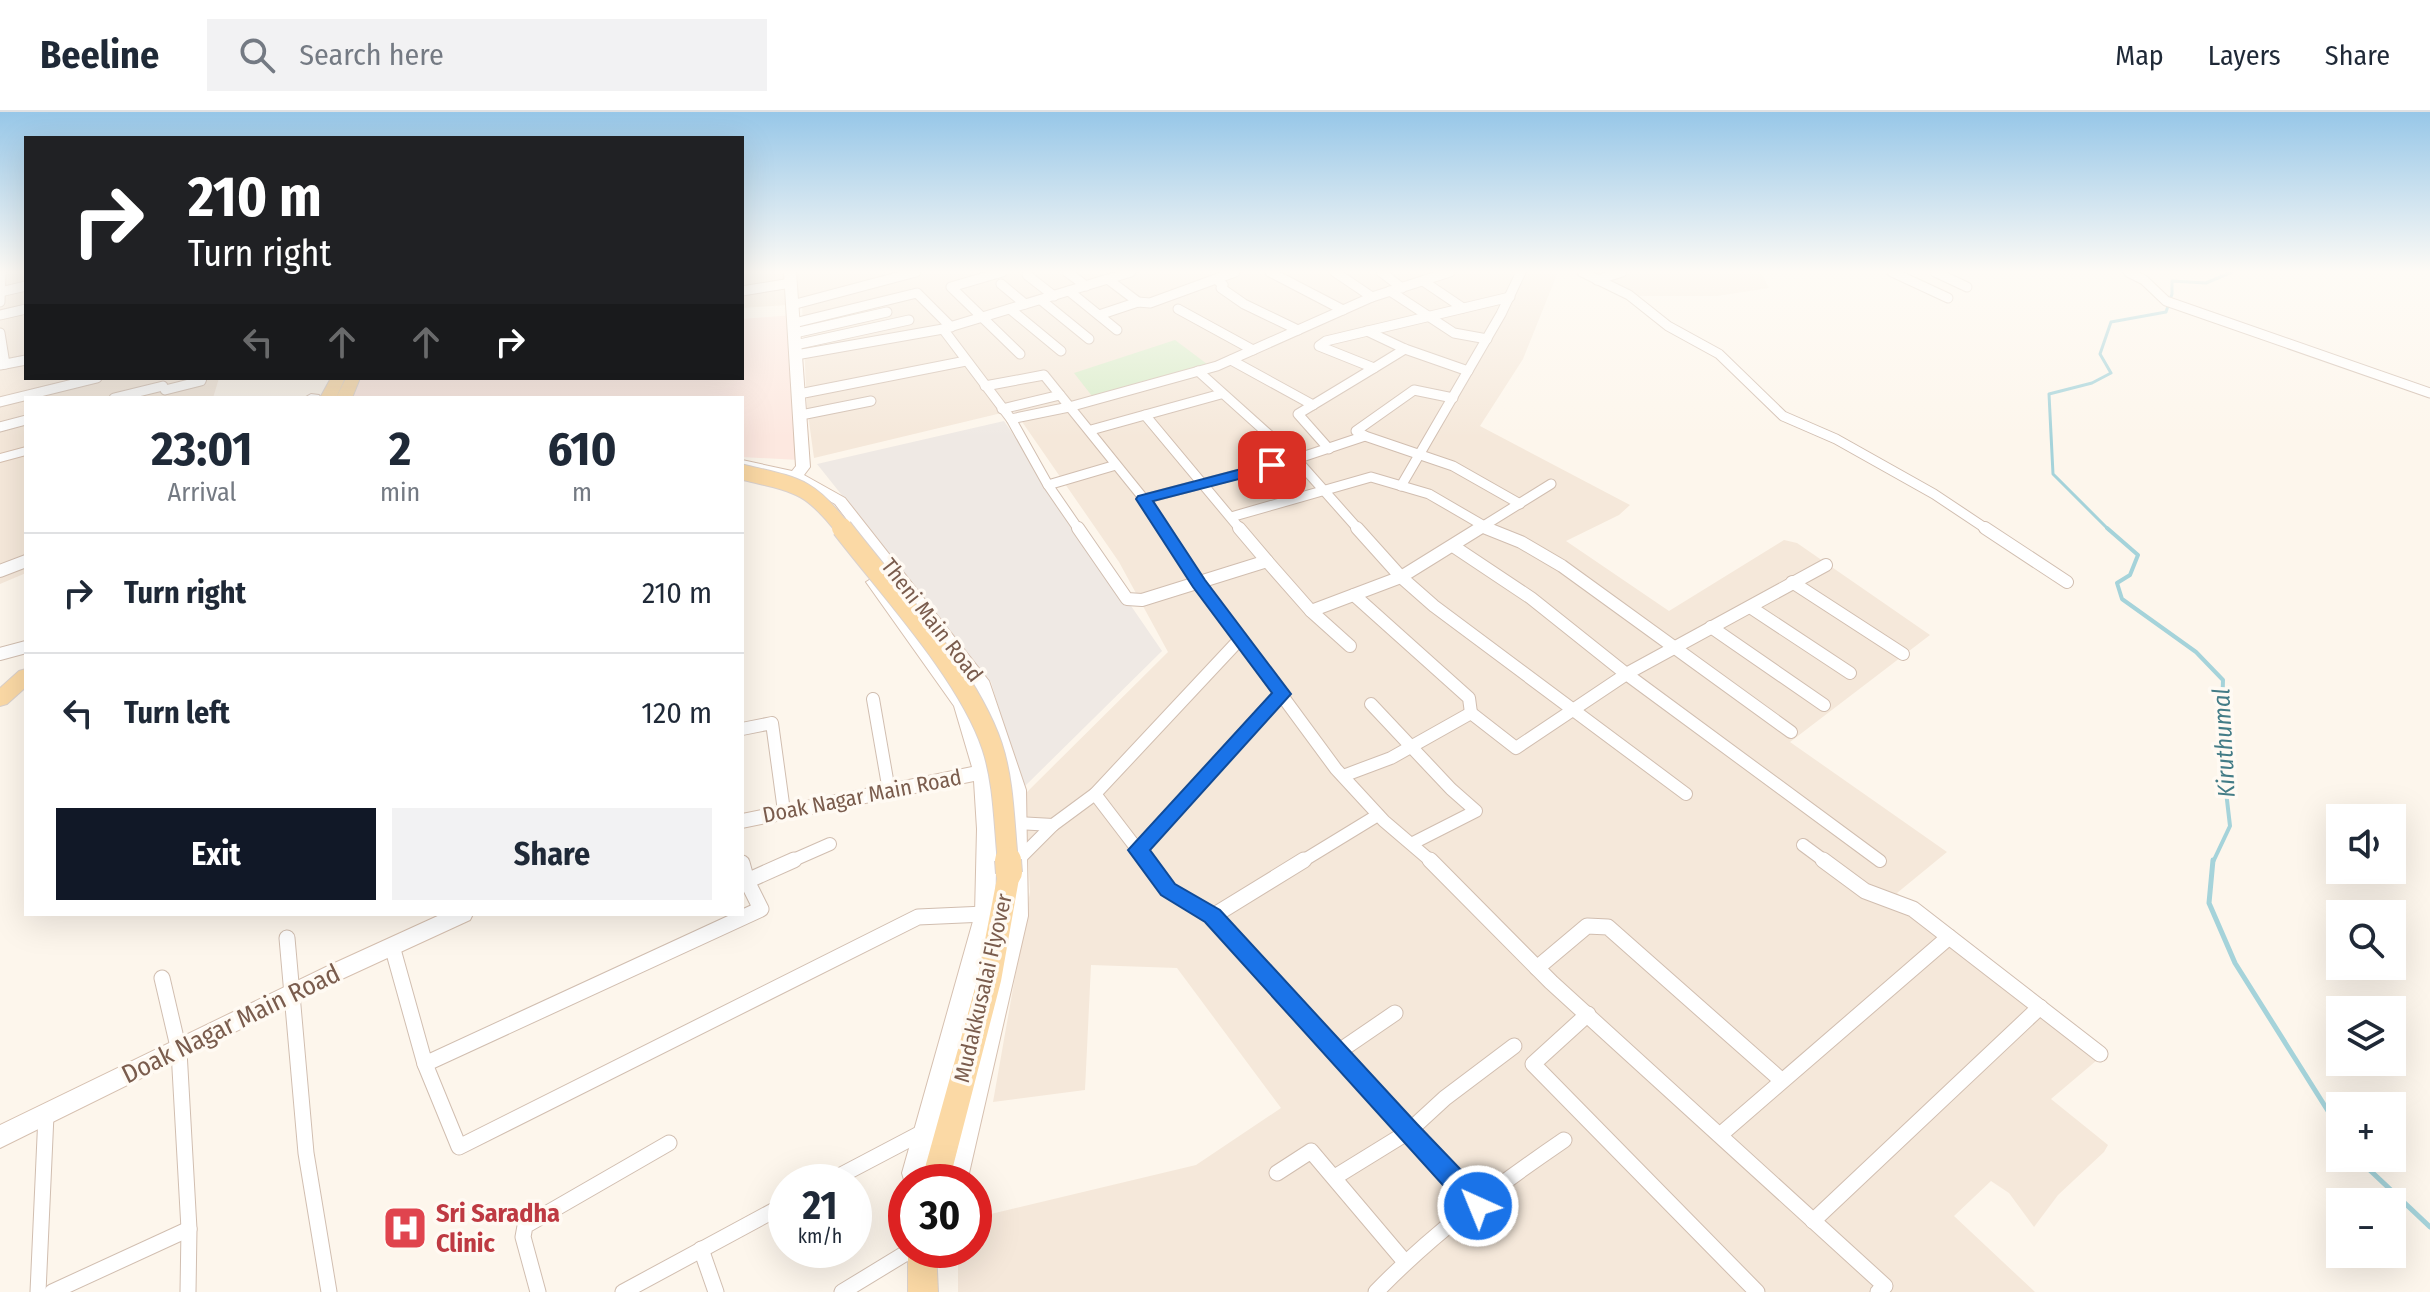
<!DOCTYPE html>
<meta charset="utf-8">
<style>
body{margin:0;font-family:"Fira Sans Condensed",sans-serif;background:#f2f2f3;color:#1f2937;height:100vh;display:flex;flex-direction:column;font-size:30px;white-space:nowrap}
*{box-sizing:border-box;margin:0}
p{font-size:26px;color:#747a83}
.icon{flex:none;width:44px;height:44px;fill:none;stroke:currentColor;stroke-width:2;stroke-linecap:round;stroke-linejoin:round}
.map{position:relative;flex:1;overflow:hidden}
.drawer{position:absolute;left:24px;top:284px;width:720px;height:520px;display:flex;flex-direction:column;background:#fff;border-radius:0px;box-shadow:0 8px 32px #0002}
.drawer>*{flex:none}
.guide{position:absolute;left:24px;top:24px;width:720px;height:244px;border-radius:0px;box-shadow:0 8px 32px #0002;background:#202124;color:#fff;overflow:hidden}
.fabs{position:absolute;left:2326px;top:692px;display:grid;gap:16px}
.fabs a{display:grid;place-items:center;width:80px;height:80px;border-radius:0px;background:#fff;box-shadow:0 8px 32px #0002;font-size:40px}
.speed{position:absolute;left:768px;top:1052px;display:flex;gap:16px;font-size:40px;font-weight:700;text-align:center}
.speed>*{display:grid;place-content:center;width:104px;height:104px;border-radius:50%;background:#fff;box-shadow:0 8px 32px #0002;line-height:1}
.speed small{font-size:20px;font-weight:400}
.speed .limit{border:12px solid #d22;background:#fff;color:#111}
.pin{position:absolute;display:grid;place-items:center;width:68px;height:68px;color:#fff;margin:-34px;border-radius:16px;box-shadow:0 4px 12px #0006}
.me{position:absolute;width:88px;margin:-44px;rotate:316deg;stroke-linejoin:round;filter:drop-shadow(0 0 6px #0008)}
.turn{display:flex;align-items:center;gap:28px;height:168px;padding:0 32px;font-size:36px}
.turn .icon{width:104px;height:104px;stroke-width:2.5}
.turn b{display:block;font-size:56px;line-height:68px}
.lanes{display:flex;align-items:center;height:76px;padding:0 32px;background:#0003;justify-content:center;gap:40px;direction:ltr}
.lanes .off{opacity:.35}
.eta{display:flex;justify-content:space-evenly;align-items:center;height:136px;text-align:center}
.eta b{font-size:48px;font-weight:700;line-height:56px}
.cta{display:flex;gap:16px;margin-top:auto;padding:16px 32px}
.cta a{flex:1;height:92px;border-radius:0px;background:#111827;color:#fff;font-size:32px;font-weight:700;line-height:92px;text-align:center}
.cta a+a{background:#f2f2f3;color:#1f2937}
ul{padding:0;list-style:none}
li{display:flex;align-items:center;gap:24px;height:120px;padding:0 32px;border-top:2px solid #e0e1e3}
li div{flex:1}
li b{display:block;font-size:30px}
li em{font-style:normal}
header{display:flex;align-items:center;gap:48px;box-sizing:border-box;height:112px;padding:0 40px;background:#fff;border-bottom:2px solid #e0e1e3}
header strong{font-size:38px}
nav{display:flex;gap:44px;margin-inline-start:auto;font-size:28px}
.search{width:560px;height:72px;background:#f2f2f3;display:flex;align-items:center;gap:20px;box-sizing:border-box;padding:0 28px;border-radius:0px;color:#747a83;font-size:30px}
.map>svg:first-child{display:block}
</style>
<header>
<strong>Beeline</strong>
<div class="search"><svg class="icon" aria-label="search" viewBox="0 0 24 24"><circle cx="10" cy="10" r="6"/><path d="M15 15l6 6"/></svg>Search here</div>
<nav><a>Map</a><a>Layers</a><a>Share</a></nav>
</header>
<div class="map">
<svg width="2430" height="1180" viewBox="0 0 2430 1180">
<rect width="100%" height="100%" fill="#fdf6ec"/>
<g fill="#f5e8da">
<path d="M0 160H26V266H219L213 286H26V461L0 472Z"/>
<path d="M742 160H1558L1523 247 1480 314 1630 393 1619 403 1566 429 1669 499 1784 428 1797 431 1930 523 1790 630 1947 740 1897 781 2038 887 2103 943 2051 987 2108 1033 2104 1040 2058 1083 2034 1115 2009 1081 1991 1069 1954 1104 2035 1180H958V1138H974V1106L1196 1053 1281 996 1177 856 1091 853 1085 978 993 990 1030 780 1025 682 1168 540 1119 450 1014 298 814 346 807 295 802 192 742 196Z"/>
<path d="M1581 160H1764L1762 162 1769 176 1717 184H1641L1630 183Z"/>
</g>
<path fill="#fde8e0" d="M793 203 799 348 742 345V286H351L360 266H742V207Z"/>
<path fill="#efe9e4" d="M1004 309 1162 539 1022 677 991 570 817 352Z"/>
<path fill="#d8ecc9" d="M1175 228 1207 252 1092 284 1074 261Z"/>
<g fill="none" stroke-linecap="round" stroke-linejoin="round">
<path stroke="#a5d3da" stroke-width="3" d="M2109 418 2053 362 2049 282 2092 271 2111 261 2100 242 2111 210 2166 200 2172 182V169L2206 171 2232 160"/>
<path stroke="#a5d3da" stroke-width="4" d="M2107 416 2138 443 2130 463 2117 471 2122 487 2196 540 2223 568 2221 636 2230 714 2213 750"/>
<g stroke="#a5d3da" stroke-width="5">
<path d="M2213 748 2209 791 2235 851 2340 1018"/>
<path d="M2357 1046 2430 1115"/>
</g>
<g stroke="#d1beb0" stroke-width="11">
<g id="street-far2">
<path d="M1002 160 951 175 1020 242"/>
<path d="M1067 160 1086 174"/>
<path d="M1270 160 1343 198"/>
<path d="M1335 160 1372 185"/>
<path d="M1381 160 1402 176"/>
<path d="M1582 160 1629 183 1668 214 1719 242 1783 304 1836 327 1934 382 1988 418"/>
<path d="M1892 160 1948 186"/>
<path d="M1935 160 1967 175"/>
<path d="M2128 160 2144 168 2166 189 2430 281"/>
<path d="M1027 163 1054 184"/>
<path d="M1216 167 1223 173 1221 176 1244 192 1298 218"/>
<path d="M1109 168 1138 190"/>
<path d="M1597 168 1622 160"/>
<path d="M1423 169 1463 196"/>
<path d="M1001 172 1025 192"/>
<path d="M742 179 791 171"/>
<path d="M1069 179 1117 218"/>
<path d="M1390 179 1454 221 1487 227"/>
<path d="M0 180 26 174"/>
<path d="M1041 188 1089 227"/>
<path d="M0 190 1 160"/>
<path d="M792 193 916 160"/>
<path d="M1010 197 1061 239"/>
<path d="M1178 197 1253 238"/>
<path d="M0 203 26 197"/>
<path d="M1099 203 1138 190 1150 191 1235 160"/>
<path d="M794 211 917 181 951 215"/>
<path d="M943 217 1011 307 1069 295 1217 254 1372 185 1450 160"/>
<path d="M1367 219 1405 237 1468 259"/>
<path d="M0 221 5 252"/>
<path d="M795 221 887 200"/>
<path d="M795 233 909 208"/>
<path d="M796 243 943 217 1131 160"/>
<path d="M1231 248 1313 293"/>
<path d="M0 253 26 248"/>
<path d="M1374 256 1405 237"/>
<path d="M1198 259 1296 347 1359 418"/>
<path d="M985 274 1044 263 1144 387 1164 418"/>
<path d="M165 278 201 269 202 266"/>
<path d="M799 282 966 249"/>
<path d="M114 286 163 274"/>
<path d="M0 290 97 266"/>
<path d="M1002 297 1060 283"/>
<path d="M801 303 871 289"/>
<path d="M1145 303 1221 282"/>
<path d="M1011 307 1048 373 1079 418"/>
<path d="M0 315 26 308"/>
<path d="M1091 318 1145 303 1241 418"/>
<path d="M1365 324 1356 319 1414 278 1453 286"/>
<path d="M1329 337 1298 302 1374 256 1319 234 1326 229 1510 185"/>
<path d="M1048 373 1116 353"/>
<path d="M1401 374 1501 202 1521 160"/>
<path d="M1144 387 1296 347 1365 324 1453 354 1520 392"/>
<path d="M1231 405 1371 365 1429 382 1491 418"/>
<path d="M1477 418 1551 372"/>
</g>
</g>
<g stroke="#d1beb0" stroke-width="14">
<g id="street-far1">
<path d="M1078 416 1127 487 1142 488 1267 449 1311 499 1401 465 1357 416"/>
<path d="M1163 416 1199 471 1336 657 1384 709 1432 750"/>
<path d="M1239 416 1267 449"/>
<path d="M1480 416 1401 465 1434 494 1686 682"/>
<path d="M1486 416 1521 430 1562 454 1791 620"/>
<path d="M1985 416 2067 470"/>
<path d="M1453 434 1531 486 1625 561 1880 749"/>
<path d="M0 459 26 449"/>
<path d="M1792 470 1903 542"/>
<path d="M1354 483 1469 586 1471 601"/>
<path d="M1750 495 1850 561"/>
<path d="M1311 499 1350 534"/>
<path d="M1711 515 1824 593"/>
<path d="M0 542 26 535"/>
<path d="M873 587 889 679"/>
<path d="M1371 592 1451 677 1476 699 1413 731"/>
<path d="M742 617 772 611 784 699"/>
<path d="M1343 664 1391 646 1471 601 1516 636 1628 561 1826 453"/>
<path d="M1095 682 1147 750"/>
<path d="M1017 711 1053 713"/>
<path d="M1803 733 1826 750"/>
<path d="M1138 738 1282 582"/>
<path d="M1017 749 1053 713 1095 682 1241 526"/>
<path d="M789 750 830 732"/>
<path d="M1301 750 1378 703"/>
</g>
</g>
<g stroke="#d1beb0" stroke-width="17">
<g id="street">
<path d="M1145 748 1168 778 1213 804 1478 1094"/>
<path d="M1430 748 1551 870 1885 1174 1878 1180"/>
<path d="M1823 748 1865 779 1913 797 2100 942"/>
<path d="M742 751 747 769"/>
<path d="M1213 804 1304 748"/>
<path d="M287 826 306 1041 329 1180"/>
<path d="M392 834 425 952 761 797 747 769 794 748"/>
<path d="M1537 856 1587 814 1608 815 1781 968"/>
<path d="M162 866 179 939 189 1117 188 1180"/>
<path d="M1588 902 1533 952 1757 1180"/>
<path d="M1338 940 1395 901"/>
<path d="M425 952 459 1035 918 805 985 802"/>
<path d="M1720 1023 1949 825"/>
<path d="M1277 1061 1311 1039 1405 1150"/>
<path d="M1335 1065 1408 1020 1445 986 1514 934"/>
<path d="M828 1070 925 1019"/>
<path d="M1813 1109 2040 895"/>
<path d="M701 1137 716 1180"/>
<path d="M38 1180 46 1003"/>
<path d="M52 1180 189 1117"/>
<path d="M538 1180 523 1125 525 1114 669 1031"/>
<path d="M623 1180 786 1092"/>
<path d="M842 1180 911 1138"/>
<path d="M1376 1180C1432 1122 1498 1073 1564 1028"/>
</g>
</g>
<g stroke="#d6c0b0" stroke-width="2">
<g id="secondary">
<path d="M784 160H796L810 355 804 363 845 386 989 569 1026 678 1028 804 967 1070H941L947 1058 1008 804 1006 678 975 575 835 392 800 372H786L785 367 742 356V348L792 359 796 354Z"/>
<path d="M311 282 319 283 321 286H304Z"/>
<path d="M26 335V343L0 350V342Z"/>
<path d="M874 465 880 466 972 593 992 660 997 717 995 802 926 1061 928 1070H906V1075L902 1061 975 802 977 717 974 669 742 716V702L972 655 954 594 866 470Z"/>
<path d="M442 802H473L470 808 344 866 0 1036V1013L328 854Z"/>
</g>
</g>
<g stroke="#dad1cd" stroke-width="2">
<g id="primary">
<path d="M331 266H345L336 286H320Z"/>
<path d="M346 266H360L352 286H336Z"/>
<path d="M26 557V575L7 592 0 594V576L19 559Z"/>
<path d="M1009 752 1017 755 1020 761 1001 869 949 1070H921L977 869 998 761 1001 755Z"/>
<path d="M908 1138H936L938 1180H908Z"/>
</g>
</g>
<use href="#street-far2" stroke="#fff" stroke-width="9"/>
<use href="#street-far1" stroke="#fff" stroke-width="12"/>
<use href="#street" stroke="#fff" stroke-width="15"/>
<use href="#secondary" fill="#fff" fill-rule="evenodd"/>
<use href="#primary" fill="#fbd9a5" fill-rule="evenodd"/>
<g stroke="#dad1cd" stroke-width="17" stroke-linecap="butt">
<path id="primary-bridge-far2" d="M742 360C796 373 809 372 844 418"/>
</g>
<g stroke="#dad1cd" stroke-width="22" stroke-linecap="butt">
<path id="primary-bridge-far1" d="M842 416C889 477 968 562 992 634 1004 670 1004 712 1008 750"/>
</g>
<g stroke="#dad1cd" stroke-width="28" stroke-linecap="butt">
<path id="primary-bridge" d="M1008 748 1009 761"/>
</g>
<use href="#primary-bridge-far2" stroke="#fbd9a5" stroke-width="15"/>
<use href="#primary-bridge-far1" stroke="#fbd9a5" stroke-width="20"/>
<use href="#primary-bridge" stroke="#fbd9a5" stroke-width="26"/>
</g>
<linearGradient id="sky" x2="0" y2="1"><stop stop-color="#97c7e8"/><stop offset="0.49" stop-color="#fefbf6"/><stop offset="1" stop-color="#fefbf6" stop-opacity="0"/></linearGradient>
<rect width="2430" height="326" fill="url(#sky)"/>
<path fill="#1a73e8" stroke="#114b97" stroke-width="2" d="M1272 349 1278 350V357L1153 389 1205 468 1291 582 1150 738 1175 772 1220 798 1417 1012 1487 1085 1491 1094 1487 1102 1478 1106 1469 1102 1205 810 1161 783 1128 738 1272 581 1193 475 1136 387 1138 384Z"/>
<defs>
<g id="hospital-square" transform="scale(2.3)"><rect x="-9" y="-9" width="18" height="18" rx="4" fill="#e0444e" stroke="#fffaf3"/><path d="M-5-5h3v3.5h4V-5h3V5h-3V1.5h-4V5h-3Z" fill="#fff"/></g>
</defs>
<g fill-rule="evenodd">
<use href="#hospital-square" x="405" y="1116"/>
</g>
<g text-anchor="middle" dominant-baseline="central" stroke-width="7" stroke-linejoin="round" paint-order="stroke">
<g font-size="22" fill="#7a5c4d" stroke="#fffaf3">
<text transform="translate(932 508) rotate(52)">Theni Main Road</text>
<text transform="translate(862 684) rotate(-11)">Doak Nagar Main Road</text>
<text transform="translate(983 876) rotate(-77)">Mudakkusalai Flyover</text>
</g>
<g font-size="24" font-style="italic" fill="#437c86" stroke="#fffaf3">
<text transform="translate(2224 631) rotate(-93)">Kiruthumal</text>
</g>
<g font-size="26" fill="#7a5c4d" stroke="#fffaf3">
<text transform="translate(231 912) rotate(-26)">Doak Nagar Main Road</text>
</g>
<g font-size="26" font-weight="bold" fill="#be3a42" stroke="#fffaf3" text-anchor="start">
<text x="436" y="1101">Sri Saradha<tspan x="436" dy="30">Clinic</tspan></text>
</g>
</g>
</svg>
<div class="fabs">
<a><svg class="icon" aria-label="sound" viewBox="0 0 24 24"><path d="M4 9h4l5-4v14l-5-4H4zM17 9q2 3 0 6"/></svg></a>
<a><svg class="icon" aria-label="search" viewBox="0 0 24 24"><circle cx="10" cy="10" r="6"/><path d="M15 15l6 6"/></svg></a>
<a><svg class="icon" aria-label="layers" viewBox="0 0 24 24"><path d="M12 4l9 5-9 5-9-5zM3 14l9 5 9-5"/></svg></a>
<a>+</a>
<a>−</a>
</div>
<div class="speed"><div>21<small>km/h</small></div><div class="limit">30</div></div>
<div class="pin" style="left:1272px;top:353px;background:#d93025"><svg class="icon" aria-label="arrive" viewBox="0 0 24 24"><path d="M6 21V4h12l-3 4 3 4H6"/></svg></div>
<svg class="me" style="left:1478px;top:1094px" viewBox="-20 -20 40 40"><circle r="17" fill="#1a73e8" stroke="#fff" stroke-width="3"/><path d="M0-11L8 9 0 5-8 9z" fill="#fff"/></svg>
<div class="guide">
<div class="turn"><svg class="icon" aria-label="right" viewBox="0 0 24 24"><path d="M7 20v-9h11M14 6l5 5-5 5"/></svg><div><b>210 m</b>Turn right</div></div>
<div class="lanes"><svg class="icon off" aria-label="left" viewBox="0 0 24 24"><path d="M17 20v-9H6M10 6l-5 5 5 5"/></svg><svg class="icon off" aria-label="ahead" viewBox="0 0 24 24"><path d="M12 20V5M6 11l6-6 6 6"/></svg><svg class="icon off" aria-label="ahead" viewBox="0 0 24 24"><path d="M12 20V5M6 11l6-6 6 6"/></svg><svg class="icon" aria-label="right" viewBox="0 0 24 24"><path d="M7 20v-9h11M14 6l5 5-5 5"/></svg></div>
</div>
<section class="drawer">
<div class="eta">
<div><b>23:01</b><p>Arrival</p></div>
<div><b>2</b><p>min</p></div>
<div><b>610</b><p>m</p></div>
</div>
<ul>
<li><svg class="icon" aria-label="right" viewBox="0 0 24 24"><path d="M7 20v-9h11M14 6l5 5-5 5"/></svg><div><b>Turn right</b></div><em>210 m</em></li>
<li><svg class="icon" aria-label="left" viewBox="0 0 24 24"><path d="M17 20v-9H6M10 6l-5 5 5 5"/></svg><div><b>Turn left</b></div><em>120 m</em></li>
</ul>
<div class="cta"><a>Exit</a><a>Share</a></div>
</section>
</div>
